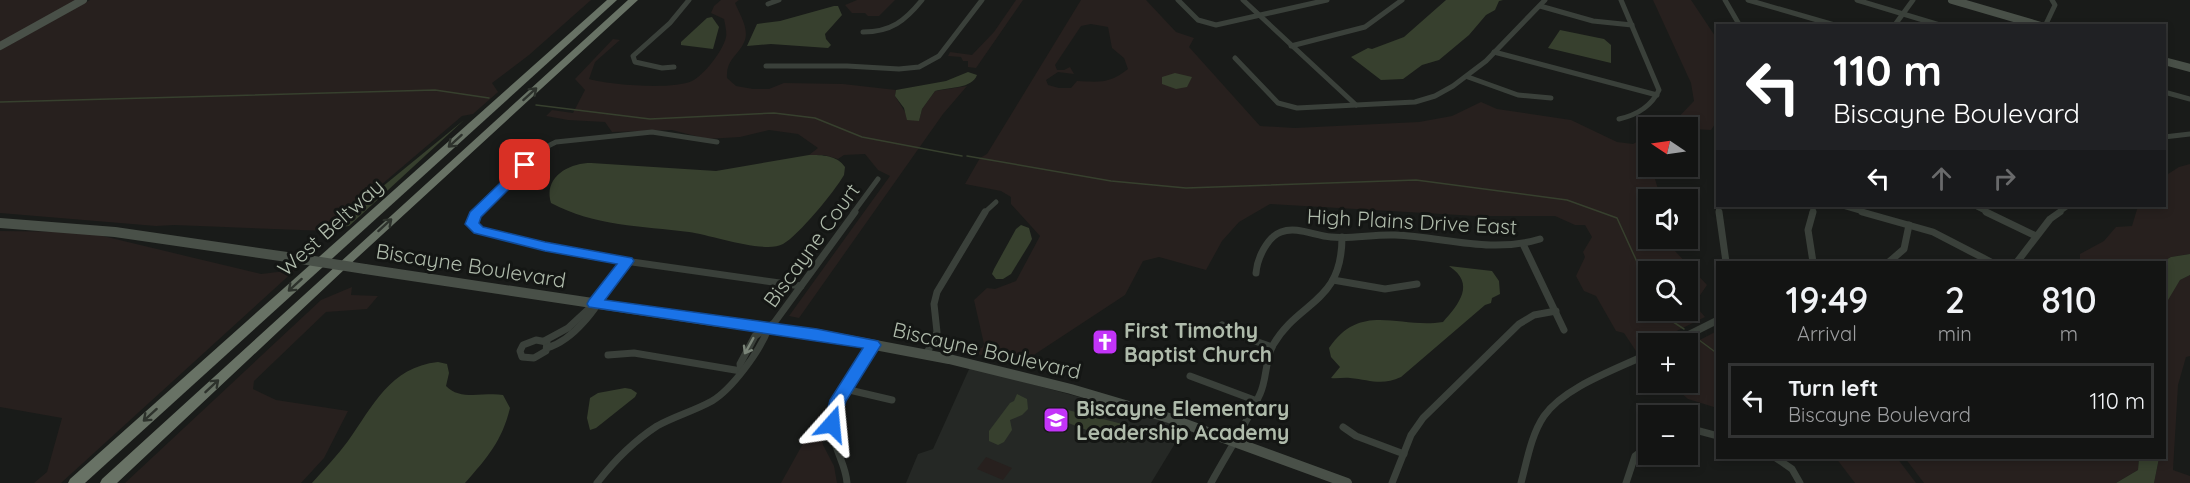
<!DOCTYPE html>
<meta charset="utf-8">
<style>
body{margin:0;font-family:Quicksand,sans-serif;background:#202121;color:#f1f3f6;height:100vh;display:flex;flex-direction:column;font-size:22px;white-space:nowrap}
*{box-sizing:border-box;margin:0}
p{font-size:20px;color:#9d9ea0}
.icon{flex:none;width:33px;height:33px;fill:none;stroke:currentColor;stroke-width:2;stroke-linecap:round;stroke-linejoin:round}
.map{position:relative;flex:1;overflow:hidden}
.sheet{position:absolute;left:1716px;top:261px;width:450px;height:198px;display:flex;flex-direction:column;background:#131413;border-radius:0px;box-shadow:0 3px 9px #0003,0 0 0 2px #323333}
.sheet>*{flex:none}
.banner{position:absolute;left:1716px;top:24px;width:450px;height:183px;border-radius:0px;box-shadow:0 3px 9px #0003,0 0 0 2px #323333;background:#202124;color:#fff;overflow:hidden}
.needle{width:39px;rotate:283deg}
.fabs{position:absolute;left:1638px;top:117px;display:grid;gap:12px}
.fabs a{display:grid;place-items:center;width:60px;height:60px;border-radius:0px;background:#131413;box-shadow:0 3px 9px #0003,0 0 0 2px #323333;font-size:30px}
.pin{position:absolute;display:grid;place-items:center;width:51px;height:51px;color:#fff;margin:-26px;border-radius:12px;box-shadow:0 3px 9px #0006}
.me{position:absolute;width:66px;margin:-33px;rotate:18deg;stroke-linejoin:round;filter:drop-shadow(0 0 4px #0008)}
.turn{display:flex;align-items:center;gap:21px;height:126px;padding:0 18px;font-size:27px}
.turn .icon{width:78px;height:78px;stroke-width:2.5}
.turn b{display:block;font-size:42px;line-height:51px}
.lanes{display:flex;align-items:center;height:57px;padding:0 18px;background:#0003;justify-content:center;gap:30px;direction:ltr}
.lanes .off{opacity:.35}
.eta{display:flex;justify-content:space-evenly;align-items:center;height:102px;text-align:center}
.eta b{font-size:36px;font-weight:600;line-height:42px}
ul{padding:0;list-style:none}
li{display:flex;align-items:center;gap:18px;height:75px;margin:0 12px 9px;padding:0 6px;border:3px solid #323333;border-radius:0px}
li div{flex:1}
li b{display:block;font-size:22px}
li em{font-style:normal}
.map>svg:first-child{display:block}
</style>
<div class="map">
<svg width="2190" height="483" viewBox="0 0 2190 483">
<rect width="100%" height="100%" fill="#191b19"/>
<path fill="#252825" d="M970 367 1112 406 1185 427 1151 483H906L918 454 933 449Z"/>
<g fill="#27201e" fill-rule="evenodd">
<path d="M0 0H77L0 42Z"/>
<path d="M90 0H591L529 55 492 83 498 92 473 114 462 116 327 231 174 225 156 226 0 213V50Z"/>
<path d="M721 0H739L735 3C739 13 749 28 745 40 739 56 726 58 727 78L736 86 753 89H769L784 83 843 84 896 90 895 96 907 115 919 121 922 109 935 91 967 86 943 114 799 318 789 316 890 176 878 170 865 154 844 155 838 159 824 155H809L818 148 798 134 769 130 740 137 707 139 672 130 612 132 605 122 568 120 546 116 552 110 573 113 585 90 575 79 613 39 620 40 595 62 589 79C609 85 673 90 692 81 704 75 723 51 726 37 727 32 725 24 724 19L711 13 714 6Z"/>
<path d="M857 0H895L879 16H868L865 13H852L845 5Z"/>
<path d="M1016 0H1023L976 68 968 67V61H963L961 57 948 56 950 52 972 55 994 32Z"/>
<path d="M1081 0H1146L1176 32 1194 38 1189 47 1260 126 1295 128 1419 122 1452 116 1481 102 1497 109 1571 120 1617 142 1633 144 1648 136V166L1656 167 1652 169 1661 199 1648 200V238L1681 239 1674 240 1675 251 1707 285 1694 304 1705 317 1636 351 1624 333 1616 331 1596 296 1584 291 1576 276 1585 257 1583 252 1592 237 1585 225H1575L1555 216H1476L1270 204 1239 222 1222 241 1206 270 1159 257 1143 261 1125 295 1020 364 947 347 949 343 982 348 984 344 974 300 987 288 995 289 1016 281 1040 236 1011 204V197L1001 191 965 184 980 158 987 154ZM1091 24 1108 27 1112 48 1124 58 1128 69C1109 84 1099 82 1077 81L1071 88H1059L1048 85 1046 80 1058 72 1074 74 1070 67 1064 70H1057L1055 65 1081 26ZM1648 272H1688V310H1648Z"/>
<path d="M1653 0H1691L1717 39V121L1711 130 1693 129 1688 135V128L1665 127 1673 123 1694 101 1691 83Z"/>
<path d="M2190 164V254L2171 257 2162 262H2080V254L2104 241 2116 227 2132 226 2138 206H2164L2165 176 2179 167Z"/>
<path d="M0 231 86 232 261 274 295 270 61 483H34L47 472 62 418 0 407Z"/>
<path d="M2190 275V356L2186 357 2178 385 2173 470 2190 476V483H2154L2159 458H2164L2165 303 2180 280Z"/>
<path d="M352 287 351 295 378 296 367 309 326 312 254 381 253 389 276 400 348 411 324 458 301 483H125L321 300Z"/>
<path d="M1717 331V408L1688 399 1670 383 1688 382V346Z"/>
<path d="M819 415 823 445 834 466 837 483H781Z"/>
<path d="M986 457 1012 468 1003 480 977 469Z"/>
<path d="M1836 458H1897L1916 483H1855Z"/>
<path d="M1905 458H2139L2138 470 2116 483H1924Z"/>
</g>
<g fill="#37402e">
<path d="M1446 0H1503L1499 1 1495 10 1486 15 1469 35 1439 60 1422 65 1403 79 1381 80 1351 57 1368 48 1372 49 1404 37Z"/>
<path d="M834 6H838L842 15 825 34 826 39 831 45 828 48 771 44 747 46 757 24 780 21Z"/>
<path d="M712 17 719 27 713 49 681 45V42L707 18Z"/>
<path d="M1560 30 1604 39 1611 45V63L1548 48Z"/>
<path d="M968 72 977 75C972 89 949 87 935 91L922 109 919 121 907 120 904 108 895 96 896 90 946 81Z"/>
<path d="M1175 73 1192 77 1187 87 1176 89 1162 84V77Z"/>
<path d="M464 120 349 226 340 227 360 205Z"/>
<path d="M809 155C822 155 837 155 845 167L844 175C835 191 798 236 783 244 765 254 711 235 689 232 642 226 594 226 551 203 543 177 569 163 591 163L716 171Z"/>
<path d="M1021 225 1029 228 1032 239 1030 243 1011 274 1003 279H996L992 274 994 269 1016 229Z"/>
<path d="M2190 254V275L2180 280 2165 305 2164 262H2162L2171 257Z"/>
<path d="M1449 266 1492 271 1499 281 1500 294 1492 298 1491 303 1485 305 1401 377C1382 386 1370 380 1350 378 1344 377 1337 379 1331 378L1340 367 1331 357 1329 348C1361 301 1398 329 1443 322 1459 304 1476 284 1449 266Z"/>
<path d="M438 362 447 364 449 373 446 386C460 401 484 392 503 395L510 408C502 441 487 458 465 483H312C324 469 337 456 348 441 373 406 390 367 438 362Z"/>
<path d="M625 388 631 389 637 393 635 397 596 428 590 430 587 418 590 398 598 393Z"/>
<path d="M1017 394 1027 399 1028 409 1022 415 1010 420 1012 430 1004 442 998 445 989 441V431L1010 403 1014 401Z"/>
<path d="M1057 409H1064L1130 426 1134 432 1130 440 1125 443H1120L1058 419 1055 416Z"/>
<path d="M2139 458H2159L2154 483H2116L2138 470Z"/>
</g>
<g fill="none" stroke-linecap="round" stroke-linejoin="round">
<g stroke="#37402e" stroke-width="1.5">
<path d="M0 102 435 90 489 98"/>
<path d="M536 105 650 119 774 113 815 118 862 137 962 156"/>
<path d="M967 156 1111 181 1186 188 1416 180 1567 200 1617 218 1648 286"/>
<path d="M1655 310 1684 329"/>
<path d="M1699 340 1718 354"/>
</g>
<g stroke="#3a403a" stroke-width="5">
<path d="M1178 0 1198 20 1216 25 1327 0"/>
<path d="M1243 0 1356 105"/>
<path d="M1725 0 1740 26"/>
<path d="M1748 0 1838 26"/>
<path d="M1857 0 1943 26"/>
<path d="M768 4 779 0"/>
<path d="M1540 6 1593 21 1632 25"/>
<path d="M1894 26 1913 0"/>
<path d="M2045 26 2055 5 2052 0"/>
<path d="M863 32C891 32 905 21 922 0"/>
<path d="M1291 46 1365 27 1402 0"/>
<path d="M1494 52 1657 95"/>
<path d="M1235 58 1278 103 1297 108 1415 102 1435 96 1453 86 1486 61 1545 0"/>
<path d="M766 66H847L899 69 919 67 939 56 982 0"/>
<path d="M674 67 662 68 635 62 633 56 670 23 689 0"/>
<path d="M1468 77 1518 95 1551 98"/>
<path d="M2164 92 2190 99"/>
<path d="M1619 119C1637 115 1651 107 1659 90L1621 0"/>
<path d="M2164 137 2190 134"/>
<path d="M1718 182V202"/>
<path d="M1718 206 1719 213"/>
<path d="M1843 206 1867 213"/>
<path d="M1975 206 1989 213"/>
<path d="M477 213 542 149 556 142 652 132 717 142"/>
<path d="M853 213 878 179"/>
<path d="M984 213 996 202"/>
<path d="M1812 213 1814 206"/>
<path d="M2058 213 2068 206"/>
</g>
<g stroke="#3a403a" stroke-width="7">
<path d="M479 212 472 224 478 230 590 256 801 286"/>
<path d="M1719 212 1726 262"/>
<path d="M1813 212 1808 230 1813 262"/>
<path d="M1862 212 1933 232 1991 262"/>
<path d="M1986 212 2036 236"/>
<path d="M1523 244 1564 330"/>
<path d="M1889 262 1904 249 1909 225"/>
<path d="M2017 262 2050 219 2060 212"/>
<path d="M1256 273C1257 259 1267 237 1281 232 1297 226 1315 236 1331 237 1352 239 1374 234 1395 235 1444 237 1491 254 1540 239"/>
<path d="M1333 280 1385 289 1417 284"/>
<path d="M1222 325 1229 332 1272 347"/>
<path d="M536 340 547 342 546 351 534 358 522 357 520 351 523 345Z"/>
<path d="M544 341 568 328 594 304"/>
<path d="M1670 344 1718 320"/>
<path d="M547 348C583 337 606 290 627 261"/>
<path d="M608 355 634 353 741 371"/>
<path d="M926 355 937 332 934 304 937 292 985 212"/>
<path d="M741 371 740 364 755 336 774 323 855 212"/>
<path d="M1190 376 1257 401"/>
<path d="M845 389 892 400"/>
<path d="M1343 427 1356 436 1404 454"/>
<path d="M1688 428 1718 436"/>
<path d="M1776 458 1792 469 1800 483"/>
<path d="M597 483C614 461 634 441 657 426 675 416 694 411 712 401 732 389 760 351 768 329"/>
<path d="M847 483C846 465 835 451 833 433 828 400 856 371 873 345"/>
<path d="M1211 483C1227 454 1246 424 1260 394 1267 379 1265 360 1273 345 1299 300 1342 304 1342 237"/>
<path d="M1392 483 1411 435 1423 418 1519 324 1534 315 1556 311"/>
<path d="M1521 483C1527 461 1531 435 1544 416 1564 387 1617 369 1648 354"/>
<path d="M1626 483 1635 456 1648 446"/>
</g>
<g stroke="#495048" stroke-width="8">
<path d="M1952 0 2041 26"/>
<path d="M0 46 83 0"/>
<path d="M2164 61 2190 68"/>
</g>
<g stroke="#495048" stroke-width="10">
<path d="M0 223 115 232 301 259"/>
<path d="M365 269 719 322 817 334 949 359 1071 389 1169 418 1347 483"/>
</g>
<g fill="#687265" fill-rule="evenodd">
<path d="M607 0H617L85 483H68L70 479Z"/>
<path d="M628 0H638L346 268 117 483H100L102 479Z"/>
</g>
<path stroke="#495048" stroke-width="10" d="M301 259 365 269"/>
</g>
<defs><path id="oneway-shaft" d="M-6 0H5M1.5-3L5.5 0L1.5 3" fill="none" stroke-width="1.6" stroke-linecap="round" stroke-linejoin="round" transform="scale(1.5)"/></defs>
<g stroke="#2d322c">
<use href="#oneway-shaft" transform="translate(530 94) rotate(-42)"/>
<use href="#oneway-shaft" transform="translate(455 141) rotate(138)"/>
<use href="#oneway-shaft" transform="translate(385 225) rotate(-42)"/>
<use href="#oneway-shaft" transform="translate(295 285) rotate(138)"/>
<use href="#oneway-shaft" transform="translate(212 386) rotate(-43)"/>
<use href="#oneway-shaft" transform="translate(150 415) rotate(138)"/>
</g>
<use stroke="#7a8478" href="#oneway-shaft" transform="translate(749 346) rotate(119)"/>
<path fill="#1a73e8" stroke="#114b97" stroke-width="1.5" d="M525 162 532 165 530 168 481 217 479 223 483 227 545 242 632 258 634 261 632 264 605 300 817 329 878 341 881 345 846 401 837 428H826L824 424 830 400 863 348 589 307 587 304 589 300 617 264 545 251 474 233 465 224 470 212 521 163Z"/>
<defs>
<g id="church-square" transform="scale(1.35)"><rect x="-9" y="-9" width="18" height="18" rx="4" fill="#c334f8" stroke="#141614"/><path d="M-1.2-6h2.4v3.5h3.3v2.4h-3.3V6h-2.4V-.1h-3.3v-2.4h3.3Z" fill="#fff"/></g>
<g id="school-square" transform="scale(1.35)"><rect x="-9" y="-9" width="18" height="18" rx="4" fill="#c334f8" stroke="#141614"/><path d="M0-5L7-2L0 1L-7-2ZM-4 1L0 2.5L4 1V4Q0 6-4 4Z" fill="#fff"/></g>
</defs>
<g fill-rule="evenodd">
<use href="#church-square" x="1105" y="342"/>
<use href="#school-square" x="1056" y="420"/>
</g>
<g text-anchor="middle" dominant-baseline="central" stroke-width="6" stroke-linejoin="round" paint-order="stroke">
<g font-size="21" fill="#afbbab" stroke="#141614">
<text transform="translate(1412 221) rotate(3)">High Plains Drive East</text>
<text transform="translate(330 227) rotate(-42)">West Beltway</text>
<text transform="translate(811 245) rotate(-54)">Biscayne Court</text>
<text transform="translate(471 265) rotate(9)">Biscayne Boulevard</text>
<text transform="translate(987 350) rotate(13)">Biscayne Boulevard</text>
</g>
<g font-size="21" font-weight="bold" fill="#afbbab" stroke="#141614" text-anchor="start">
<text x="1124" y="330">First Timothy<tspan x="1124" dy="24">Baptist Church</tspan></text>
<text x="1076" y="408">Biscayne Elementary<tspan x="1076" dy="24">Leadership Academy</tspan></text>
</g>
</g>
</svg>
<div class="fabs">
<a><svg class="needle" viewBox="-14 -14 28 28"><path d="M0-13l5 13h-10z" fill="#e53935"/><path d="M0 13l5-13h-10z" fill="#9d9ea0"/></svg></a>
<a><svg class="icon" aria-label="sound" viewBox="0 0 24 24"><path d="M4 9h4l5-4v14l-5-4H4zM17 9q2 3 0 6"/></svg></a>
<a><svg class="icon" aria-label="search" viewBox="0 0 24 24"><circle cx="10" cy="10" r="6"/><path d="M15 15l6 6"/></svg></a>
<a>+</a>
<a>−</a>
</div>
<div class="pin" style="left:525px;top:165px;background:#d93025"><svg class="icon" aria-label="arrive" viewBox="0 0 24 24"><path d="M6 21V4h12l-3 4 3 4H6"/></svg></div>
<svg class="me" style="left:832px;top:424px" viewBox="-20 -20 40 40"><path d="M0-17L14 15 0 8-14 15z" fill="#1a73e8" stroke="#fff" stroke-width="4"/></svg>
<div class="banner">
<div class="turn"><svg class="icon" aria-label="left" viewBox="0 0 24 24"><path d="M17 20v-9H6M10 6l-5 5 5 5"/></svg><div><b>110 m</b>Biscayne Boulevard</div></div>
<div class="lanes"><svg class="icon" aria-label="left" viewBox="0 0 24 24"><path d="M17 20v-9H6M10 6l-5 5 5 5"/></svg><svg class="icon off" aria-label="ahead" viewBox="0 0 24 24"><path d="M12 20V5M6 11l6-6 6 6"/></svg><svg class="icon off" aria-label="right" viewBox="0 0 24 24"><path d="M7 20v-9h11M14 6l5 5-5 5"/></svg></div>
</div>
<section class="sheet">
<div class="eta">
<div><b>19:49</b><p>Arrival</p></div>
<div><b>2</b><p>min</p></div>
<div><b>810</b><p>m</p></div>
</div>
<ul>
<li><svg class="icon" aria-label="left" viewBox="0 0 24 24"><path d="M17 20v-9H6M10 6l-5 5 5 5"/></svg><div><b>Turn left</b><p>Biscayne Boulevard</p></div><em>110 m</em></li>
</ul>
</section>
</div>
